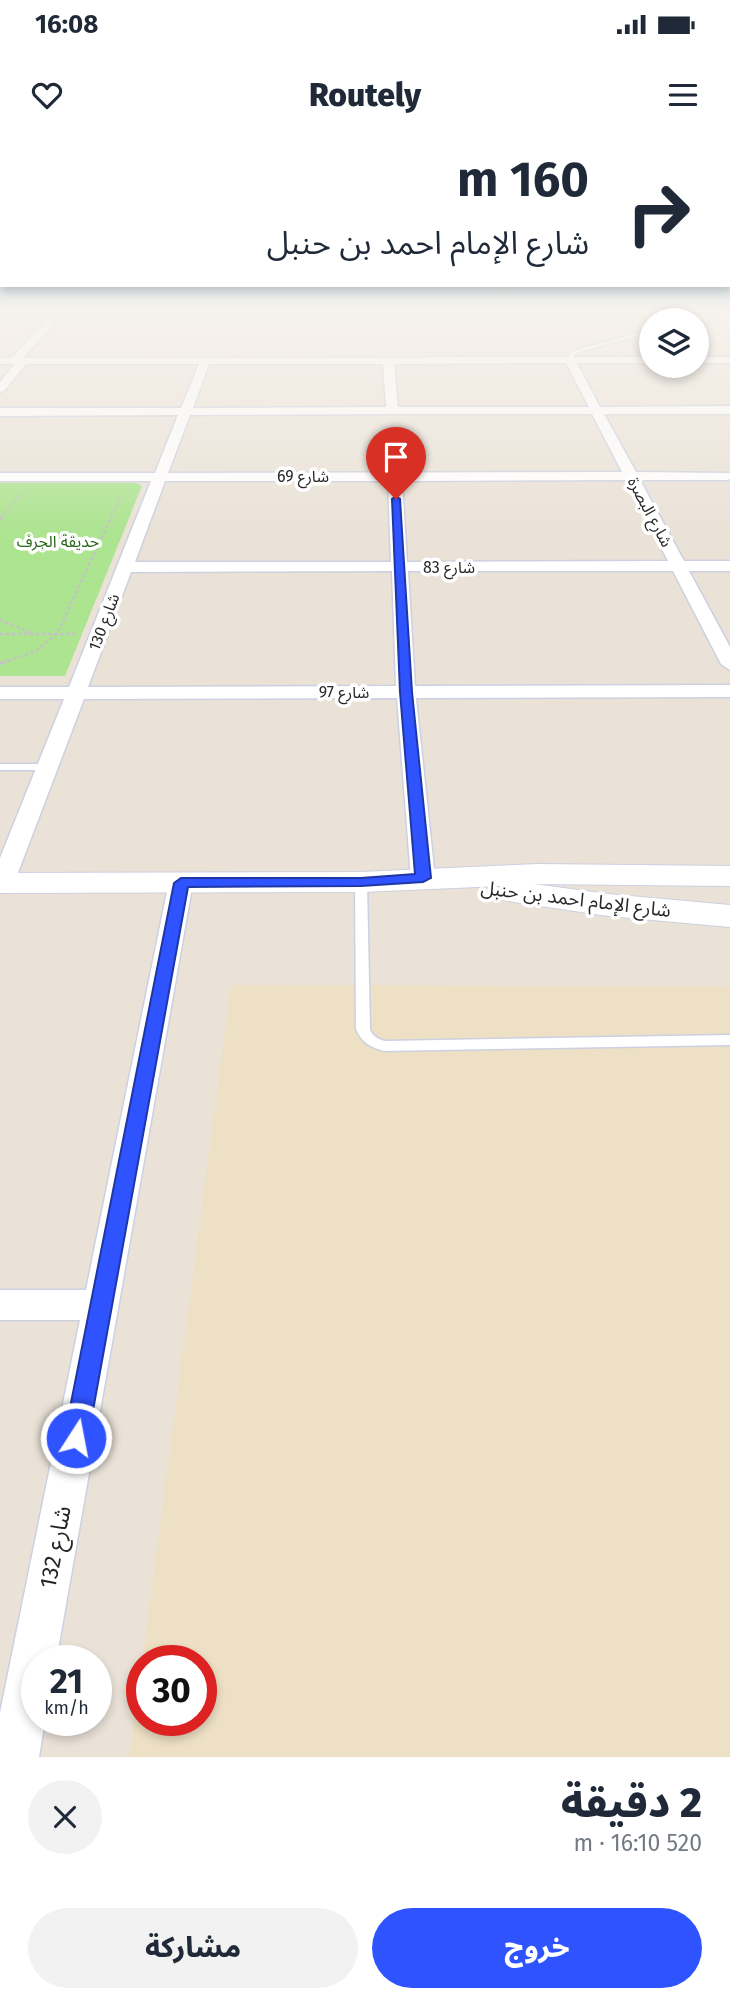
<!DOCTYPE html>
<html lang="ar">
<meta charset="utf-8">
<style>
body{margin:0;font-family:"Fira Sans","Noto Sans Arabic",sans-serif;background:#f2f2f3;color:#1f2937;direction:rtl;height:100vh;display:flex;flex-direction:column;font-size:26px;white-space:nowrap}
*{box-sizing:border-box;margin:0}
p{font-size:23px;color:#747a83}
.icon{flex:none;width:38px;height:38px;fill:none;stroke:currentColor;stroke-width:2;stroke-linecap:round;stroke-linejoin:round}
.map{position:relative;height:1617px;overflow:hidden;direction:ltr}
.side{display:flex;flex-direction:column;background:#fff;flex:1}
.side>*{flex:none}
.hud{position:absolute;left:0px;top:0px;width:732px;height:147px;box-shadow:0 4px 10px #0003;direction:rtl;background:#fff;color:#1f2937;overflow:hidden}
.buttons{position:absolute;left:639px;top:168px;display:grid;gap:14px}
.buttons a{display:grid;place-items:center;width:70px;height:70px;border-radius:50%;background:#fff;box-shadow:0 4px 10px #0003;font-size:35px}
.speed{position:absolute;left:21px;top:1505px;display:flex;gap:14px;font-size:35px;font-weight:700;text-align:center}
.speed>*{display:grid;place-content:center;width:91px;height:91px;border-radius:50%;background:#fff;box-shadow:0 4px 10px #0003;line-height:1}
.speed small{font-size:18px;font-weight:400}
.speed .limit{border:10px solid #d22;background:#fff;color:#111}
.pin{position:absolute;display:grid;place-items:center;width:60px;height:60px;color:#fff;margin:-72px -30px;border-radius:50% 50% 50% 0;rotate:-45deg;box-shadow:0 0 7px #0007}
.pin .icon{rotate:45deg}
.me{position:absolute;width:77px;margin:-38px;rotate:11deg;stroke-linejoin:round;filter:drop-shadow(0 0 5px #0008)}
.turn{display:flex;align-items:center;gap:24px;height:147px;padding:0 28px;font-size:32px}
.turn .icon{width:91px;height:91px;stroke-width:2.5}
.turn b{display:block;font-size:49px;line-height:60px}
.round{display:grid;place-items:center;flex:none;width:74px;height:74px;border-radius:37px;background:#f2f2f3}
.summary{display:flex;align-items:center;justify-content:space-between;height:119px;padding:0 28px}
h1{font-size:42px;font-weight:800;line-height:52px}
.action{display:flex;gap:14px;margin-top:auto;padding:14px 28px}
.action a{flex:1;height:80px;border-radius:42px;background:#2f54ff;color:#fff;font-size:28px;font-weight:800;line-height:80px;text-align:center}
.action a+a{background:#f2f2f3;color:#1f2937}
.status{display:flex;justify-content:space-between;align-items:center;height:49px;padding:0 35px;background:#fff;direction:ltr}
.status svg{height:19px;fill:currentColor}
header{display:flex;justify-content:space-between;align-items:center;height:91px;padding:0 28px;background:#fff;font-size:32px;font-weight:800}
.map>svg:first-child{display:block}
</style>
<div class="status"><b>16:08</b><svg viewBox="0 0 49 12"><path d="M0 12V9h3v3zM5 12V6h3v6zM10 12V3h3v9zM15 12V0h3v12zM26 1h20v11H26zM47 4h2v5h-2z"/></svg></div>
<header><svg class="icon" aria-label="menu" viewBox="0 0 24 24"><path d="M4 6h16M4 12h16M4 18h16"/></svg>Routely<svg class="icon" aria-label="heart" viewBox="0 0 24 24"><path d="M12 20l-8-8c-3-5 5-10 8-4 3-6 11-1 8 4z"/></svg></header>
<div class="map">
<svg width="730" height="1617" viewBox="0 0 730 1617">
<rect width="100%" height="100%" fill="#eae2d7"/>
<path fill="#ede0c5" d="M231 845 730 847V1617H129L142 1523V1580H201V1521H142Z"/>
<path fill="#ace490" d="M0 343H136L142 346 65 536H0Z"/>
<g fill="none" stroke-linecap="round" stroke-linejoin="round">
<g stroke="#ccd0e1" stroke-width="3">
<g id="lane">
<path d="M439 168H443L444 172 448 174H489L493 173 492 168H496L497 174 533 175 530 168H534L538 175 533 177 447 176 440 174Z"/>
<path d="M646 191 648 193 583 211 574 215 572 221 568 220 570 213 579 209Z"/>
<path d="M0 624H47L52 627 47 630H0Z"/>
<path d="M361 739 367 742 370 889C372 896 378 899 385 901L730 895V905L384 911C370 907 362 903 356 889L355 742Z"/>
</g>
</g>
<g stroke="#ccd0e1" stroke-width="3">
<g id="street">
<path d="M59 168H68L23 218 651 217V223H577L600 267 730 266V274H604L636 332 730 333V339L727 340H640L684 421H730V431H689L730 507V530L721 524 673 431H408L415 546 730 545V557L416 558 435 738 432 743 423 745 414 743 411 738 397 558 84 559 14 743 11 748 0 750V718L64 559H0V547H69L151 341H0V333H155L178 275 0 276V268H181L199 224H26L4 251 0 252V242L15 224H0V218H11ZM566 223 589 267H398L394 224ZM209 224H383L386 267 193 268ZM388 274H592L622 332 168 333 190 275ZM626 340 668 421 407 422 402 341ZM165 341H388L391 422H135ZM392 431 396 546 88 547 131 432Z"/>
<path d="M710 168H720L730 178V186Z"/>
<rect x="696" y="217" width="34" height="6"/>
<path d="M181 735 190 737 193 742 56 1521H37V1580H45L39 1617H0V1573L80 1180H0V1150H86L169 742 172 737Z"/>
</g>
</g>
<g stroke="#ccd0e1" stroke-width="2">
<path id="secondary" d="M538 724 730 726V746L534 744 608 754 730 765V787L608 776 514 762 502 759 497 752 501 746 361 752 0 753V733L361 732Z"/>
</g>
<g stroke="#c3c3c3" stroke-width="2" stroke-dasharray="2 2" stroke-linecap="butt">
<path d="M2 376 22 353"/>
<path d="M111 376 119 360 118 354"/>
</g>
<g stroke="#c3c3c3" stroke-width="2.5" stroke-dasharray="3.5 2.5" stroke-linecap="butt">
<path d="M0 379 4 375"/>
<path d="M0 480 32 493"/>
<path d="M0 494H77"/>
<path d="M2 523 36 511 57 494 112 375"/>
</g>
<path stroke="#c3c3c3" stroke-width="3.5" stroke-dasharray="4.5 2.5" stroke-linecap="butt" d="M0 524 7 521"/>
<use href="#lane" fill="#fff" fill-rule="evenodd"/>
<use href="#street" fill="#fff" fill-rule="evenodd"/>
<use href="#secondary" fill="#fff" fill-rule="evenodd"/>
</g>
<linearGradient id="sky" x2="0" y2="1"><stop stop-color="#73bdec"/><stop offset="0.43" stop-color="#f6f2ed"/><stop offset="1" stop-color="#f6f2ed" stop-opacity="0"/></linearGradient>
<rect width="730" height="395" fill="url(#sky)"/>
<path fill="#2f54ff" stroke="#1f37a6" stroke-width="2" d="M396 356 400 359 412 552 431 738 423 742 361 746 188 747 88 1298 84 1305 76 1309 68 1305 64 1298 174 743 181 738H361L415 734 400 552 392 359Z"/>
<g text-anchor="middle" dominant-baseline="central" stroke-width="7" stroke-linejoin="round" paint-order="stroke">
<g font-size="16" fill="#272727" stroke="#fff">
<text x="303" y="336">شارع 69</text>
<text transform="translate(650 372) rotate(62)">شارع البصرة</text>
<text x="449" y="427">شارع 83</text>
<text transform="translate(104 482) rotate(-69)">شارع 130</text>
<text x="344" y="552">شارع 97</text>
</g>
<g font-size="16" fill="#266416" stroke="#fff">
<text x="58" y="401">حديقة الجرف</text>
</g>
<g font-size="19" fill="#272727" stroke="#fff">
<text transform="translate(576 759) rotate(7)">شارع الإمام احمد بن حنبل</text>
</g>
<g font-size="23" fill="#272727" stroke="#fff">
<text transform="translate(55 1407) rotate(-79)">شارع 132</text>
</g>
</g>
</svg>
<div class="buttons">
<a><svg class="icon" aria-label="layers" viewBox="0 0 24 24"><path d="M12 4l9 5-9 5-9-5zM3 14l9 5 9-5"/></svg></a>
</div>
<div class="speed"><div>21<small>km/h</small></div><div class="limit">30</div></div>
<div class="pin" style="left:396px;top:359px;background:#d93025"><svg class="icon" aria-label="arrive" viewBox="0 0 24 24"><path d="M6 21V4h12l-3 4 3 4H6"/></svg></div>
<svg class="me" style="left:76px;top:1298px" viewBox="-20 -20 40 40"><circle r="17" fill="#2f54ff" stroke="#fff" stroke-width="3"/><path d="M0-11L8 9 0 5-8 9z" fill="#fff"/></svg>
<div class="hud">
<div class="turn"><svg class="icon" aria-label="right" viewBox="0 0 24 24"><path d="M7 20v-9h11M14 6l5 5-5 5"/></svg><div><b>160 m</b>شارع الإمام احمد بن حنبل</div></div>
</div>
</div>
<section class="side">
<div class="summary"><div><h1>2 دقيقة</h1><p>520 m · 16:10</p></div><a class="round"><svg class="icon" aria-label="close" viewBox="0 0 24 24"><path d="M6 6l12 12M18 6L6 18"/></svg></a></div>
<div class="action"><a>خروج</a><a>مشاركة</a></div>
</section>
